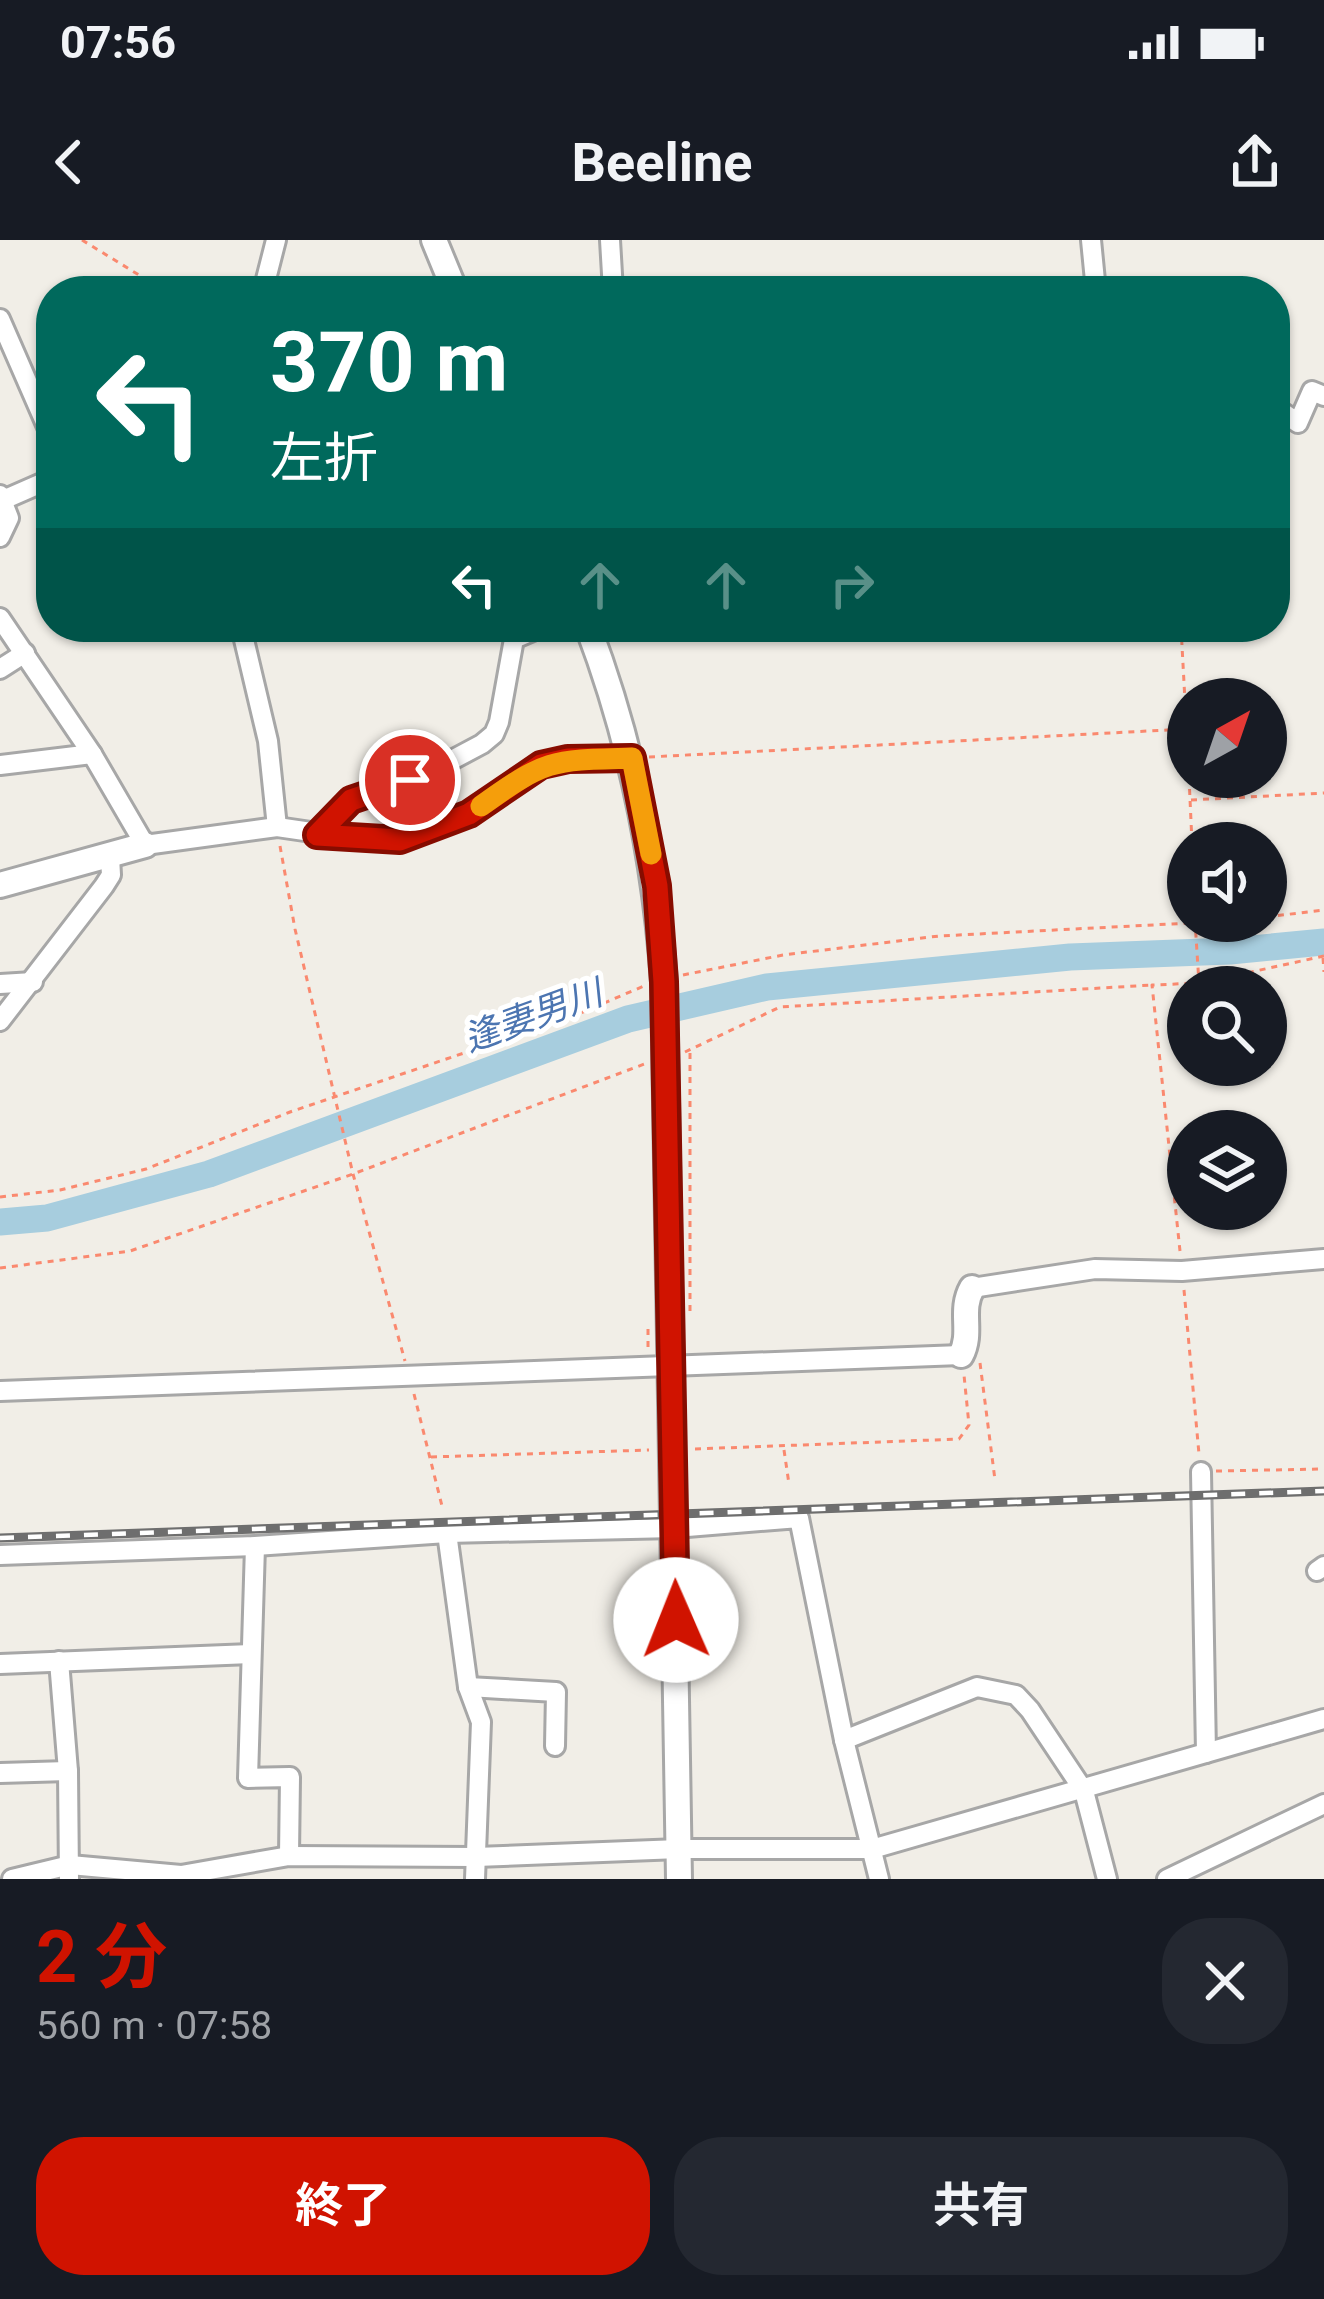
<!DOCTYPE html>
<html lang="ja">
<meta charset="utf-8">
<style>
body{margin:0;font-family:Roboto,"Noto Sans JP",sans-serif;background:#242831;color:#f1f3f6;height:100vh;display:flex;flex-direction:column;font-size:45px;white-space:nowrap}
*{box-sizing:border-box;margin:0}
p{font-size:39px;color:#9ea1a6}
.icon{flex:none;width:66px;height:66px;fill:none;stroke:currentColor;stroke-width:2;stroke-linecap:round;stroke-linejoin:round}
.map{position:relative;height:1639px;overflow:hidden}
.side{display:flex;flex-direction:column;background:#171b24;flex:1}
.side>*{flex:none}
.guide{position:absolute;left:36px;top:36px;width:1254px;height:366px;border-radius:48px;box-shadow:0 3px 9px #0004;background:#00695c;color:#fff;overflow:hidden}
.needle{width:78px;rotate:40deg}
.controls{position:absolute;left:1167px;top:438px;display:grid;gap:24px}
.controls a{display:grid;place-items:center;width:120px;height:120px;border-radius:50%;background:#171b24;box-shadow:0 3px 9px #0004;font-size:60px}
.pin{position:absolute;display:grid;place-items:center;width:102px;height:102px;color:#fff;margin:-51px;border:6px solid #fff;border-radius:50%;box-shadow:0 3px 12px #0007}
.me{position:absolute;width:132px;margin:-66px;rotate:359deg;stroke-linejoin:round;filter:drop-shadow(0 0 9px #0008)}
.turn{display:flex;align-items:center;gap:42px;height:252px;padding:0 36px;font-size:54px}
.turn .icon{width:156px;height:156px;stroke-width:2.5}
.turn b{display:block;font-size:84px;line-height:102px}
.lanes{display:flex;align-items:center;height:114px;padding:0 36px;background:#0003;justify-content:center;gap:60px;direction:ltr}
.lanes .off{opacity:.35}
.round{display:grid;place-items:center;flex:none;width:126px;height:126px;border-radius:48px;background:#242831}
.overview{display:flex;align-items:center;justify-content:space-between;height:204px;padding:0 36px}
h1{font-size:72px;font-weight:700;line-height:90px;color:#d01300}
.button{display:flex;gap:24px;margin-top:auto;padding:24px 36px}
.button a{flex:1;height:138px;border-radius:48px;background:#d01300;color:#fff;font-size:48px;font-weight:700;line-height:138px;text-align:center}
.button a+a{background:#242831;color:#f1f3f6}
.status{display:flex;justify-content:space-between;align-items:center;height:84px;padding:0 60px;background:#171b24;direction:ltr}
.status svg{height:33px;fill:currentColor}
header{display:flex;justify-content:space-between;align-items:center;height:156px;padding:0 36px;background:#171b24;font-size:54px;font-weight:700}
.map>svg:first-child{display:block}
</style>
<div class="status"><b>07:56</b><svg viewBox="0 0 49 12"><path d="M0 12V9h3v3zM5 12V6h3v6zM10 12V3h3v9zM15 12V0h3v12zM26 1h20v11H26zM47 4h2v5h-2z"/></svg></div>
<header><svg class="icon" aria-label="back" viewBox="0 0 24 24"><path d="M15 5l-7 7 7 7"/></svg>Beeline<svg class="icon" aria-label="share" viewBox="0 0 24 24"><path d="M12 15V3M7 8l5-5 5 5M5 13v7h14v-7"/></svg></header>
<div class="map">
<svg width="1324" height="1639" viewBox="0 0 1324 1639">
<rect width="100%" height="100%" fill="#f1eee7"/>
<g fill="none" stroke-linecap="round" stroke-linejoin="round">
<path stroke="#a7cdde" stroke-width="27" d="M0 982 47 978 209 934 628 779 767 747 1070 717 1230 711 1324 702"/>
<g stroke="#a7a7a7" stroke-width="24">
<g id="minor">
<path d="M610 0 613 51"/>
<path d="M1091 0 1096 51"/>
<path d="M263 51 276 0"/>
<path d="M0 79 51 196"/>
<path d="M1275 167 1298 183 1312 151 1324 156"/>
<path d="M0 255 9 278 0 297"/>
<path d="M3 260 51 239"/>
<path d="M0 378 92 514 145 605 277 587 373 601 400 600 469 574 541 525 568 519 632 518"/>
<path d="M241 387 268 501 277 587"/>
<path d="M0 429 25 413"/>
<path d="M0 525 92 514"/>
<path d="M317 595 351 560 384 552 435 529 482 504 494 494 499 482 514 399 542 387"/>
<path d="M0 744 33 742"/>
<path d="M0 781 104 646 111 635 110 617"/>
<path d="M972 1048 1095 1029 1182 1031 1324 1019"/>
<path d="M0 1151 961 1115"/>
<path d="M1201 1232 1206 1513"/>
<path d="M447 1293 468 1447 481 1482 475 1639"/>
<path d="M255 1306 248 1538 290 1537 289 1616"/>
<path d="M0 1315 255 1306 447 1293 675 1288 799 1278 844 1500 879 1639"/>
<path d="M1317 1331 1324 1326"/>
<path d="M59 1421 68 1531 69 1639"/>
<path d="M0 1424 251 1414"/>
<path d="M468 1447 556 1452 555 1506"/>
<path d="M844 1500 977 1447 1016 1455 1030 1470 1084 1551 1107 1639"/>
<path d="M0 1533 68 1531"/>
<path d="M12 1639 70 1625 181 1635 289 1616 476 1617 679 1609H872L1324 1479"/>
<path d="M1167 1639 1324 1564"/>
</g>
</g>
<g stroke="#a7a7a7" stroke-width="30">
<g id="tertiary">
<path d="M434 0 455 51"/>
<path d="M588 387C632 503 655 618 664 742L679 1639"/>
<path d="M0 645 145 605"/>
<path d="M961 1115C973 1092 959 1071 972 1048"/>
</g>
</g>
<g stroke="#fa896f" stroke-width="3" stroke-dasharray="6 6" stroke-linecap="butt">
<path d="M82 0 165 51"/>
<path d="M647 387H700"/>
<path d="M1181 387 1188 517"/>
<path d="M649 517 1186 489"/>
<path d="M1189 537 1192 603"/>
<path d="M1191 560 1324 553"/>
<path d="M280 606 295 689 353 934 405 1121"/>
<path d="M1266 677 1324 670"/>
<path d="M1323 718 1324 732"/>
<path d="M683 735 783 715 939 696 1229 681"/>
<path d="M1201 743 1324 716"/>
<path d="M685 812 780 767 1152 745"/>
<path d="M690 813V1072"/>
<path d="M0 957 60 950 146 929 290 872 576 775 644 746"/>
<path d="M1180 1011 1152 745 1199 743 1195 681"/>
<path d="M0 1028 130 1011 353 934 647 823"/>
<path d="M1184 1050 1199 1214"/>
<path d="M648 1089V1109"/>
<path d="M980 1123 995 1240"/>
<path d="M414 1154 442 1266"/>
<path d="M695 1209 959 1199 969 1185 964 1135"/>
<path d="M784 1210 789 1244"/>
<path d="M431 1217 649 1210"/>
<path d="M1216 1231 1324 1229"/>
</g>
<use href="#minor" stroke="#fff" stroke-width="18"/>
<use href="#tertiary" stroke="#fff" stroke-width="24"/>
<g stroke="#6e6e6e" stroke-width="9">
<path id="rail" d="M0 1298 1324 1251"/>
</g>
<use href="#rail" stroke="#fff" stroke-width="4.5" stroke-dasharray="14" stroke-linecap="butt"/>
</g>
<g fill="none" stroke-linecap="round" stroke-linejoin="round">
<g stroke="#870c00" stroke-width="30">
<path id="route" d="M410 540 351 560 317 595 400 600 469 574 541 525 568 519 632 518 657 646 664 742 676 1380"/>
</g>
<use href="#route" stroke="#d01300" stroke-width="21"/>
<path stroke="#f59e0b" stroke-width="21" d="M481 566C546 519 552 520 632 518L651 614"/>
</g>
<g text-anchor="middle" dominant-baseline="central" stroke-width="10" stroke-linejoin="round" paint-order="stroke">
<g font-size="36" font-style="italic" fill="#4c75b1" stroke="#fff">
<text transform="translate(533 776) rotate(-20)">逢妻男川</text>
</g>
</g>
</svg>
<div class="controls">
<a><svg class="needle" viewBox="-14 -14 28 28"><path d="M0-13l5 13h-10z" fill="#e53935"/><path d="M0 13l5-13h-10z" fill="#9ea1a6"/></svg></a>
<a><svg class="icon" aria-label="sound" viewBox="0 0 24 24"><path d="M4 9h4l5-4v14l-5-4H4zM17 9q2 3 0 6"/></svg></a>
<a><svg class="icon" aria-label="search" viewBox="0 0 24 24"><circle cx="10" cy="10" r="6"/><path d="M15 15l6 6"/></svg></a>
<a><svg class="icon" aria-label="layers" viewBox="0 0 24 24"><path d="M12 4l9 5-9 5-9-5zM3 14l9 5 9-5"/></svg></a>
</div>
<div class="pin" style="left:410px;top:540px;background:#d93025"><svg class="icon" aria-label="arrive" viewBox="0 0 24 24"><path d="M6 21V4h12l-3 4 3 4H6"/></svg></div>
<svg class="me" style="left:676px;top:1380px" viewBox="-20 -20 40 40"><circle r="19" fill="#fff"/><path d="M0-13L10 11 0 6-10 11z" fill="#d01300"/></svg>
<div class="guide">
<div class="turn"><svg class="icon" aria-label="left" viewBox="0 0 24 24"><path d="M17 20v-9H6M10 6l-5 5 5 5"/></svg><div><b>370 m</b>左折</div></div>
<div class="lanes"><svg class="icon" aria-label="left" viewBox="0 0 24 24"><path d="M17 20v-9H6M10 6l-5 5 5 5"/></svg><svg class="icon off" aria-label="ahead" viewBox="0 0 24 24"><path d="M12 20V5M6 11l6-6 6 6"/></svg><svg class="icon off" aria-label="ahead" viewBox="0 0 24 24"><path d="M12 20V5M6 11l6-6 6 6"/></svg><svg class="icon off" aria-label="right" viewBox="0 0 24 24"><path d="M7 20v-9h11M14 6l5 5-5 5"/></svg></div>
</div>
</div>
<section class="side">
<div class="overview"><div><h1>2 分</h1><p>560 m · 07:58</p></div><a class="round"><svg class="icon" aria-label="close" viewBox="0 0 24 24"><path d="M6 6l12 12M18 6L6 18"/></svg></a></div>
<div class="button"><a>終了</a><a>共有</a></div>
</section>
